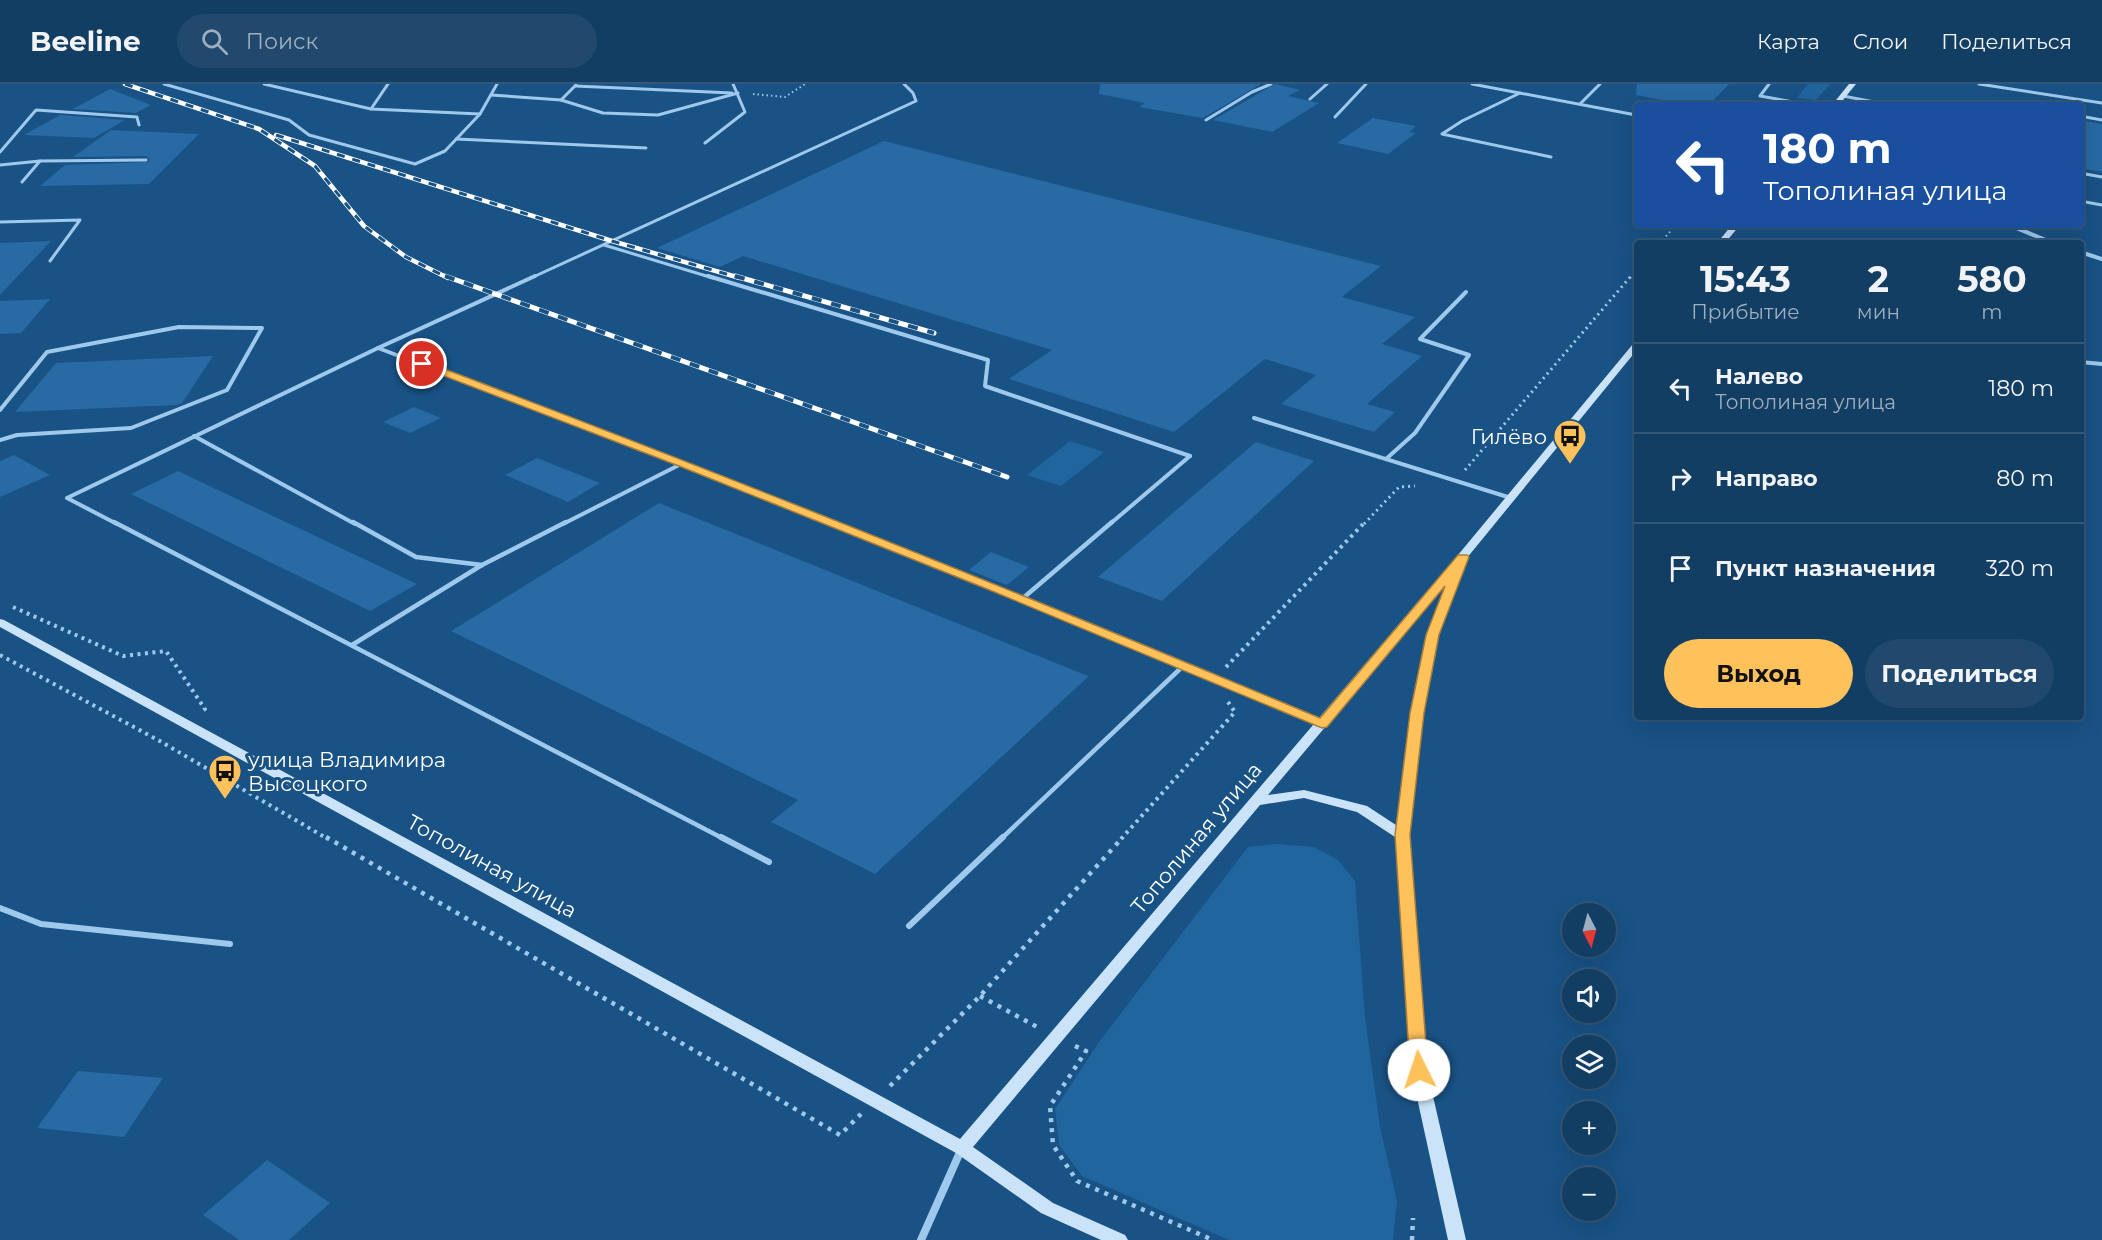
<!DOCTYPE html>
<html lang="ru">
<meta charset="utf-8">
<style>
body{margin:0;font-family:Montserrat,sans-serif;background:#20496d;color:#f1f3f6;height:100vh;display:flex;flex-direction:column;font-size:22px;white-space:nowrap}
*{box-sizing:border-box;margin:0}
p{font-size:20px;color:#9daebf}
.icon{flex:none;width:33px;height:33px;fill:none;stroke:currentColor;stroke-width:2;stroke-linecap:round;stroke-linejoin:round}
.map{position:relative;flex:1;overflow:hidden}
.sheet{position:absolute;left:1634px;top:156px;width:450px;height:480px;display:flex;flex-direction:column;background:#133e64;border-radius:6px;box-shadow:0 6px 24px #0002,0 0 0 2px #325778}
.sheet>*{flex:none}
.top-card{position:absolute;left:1634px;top:18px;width:450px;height:126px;border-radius:6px;box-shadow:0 6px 24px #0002,0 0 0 2px #325778;background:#1a4fa0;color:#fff;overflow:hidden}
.needle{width:39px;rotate:174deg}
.tools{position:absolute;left:1562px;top:819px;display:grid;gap:12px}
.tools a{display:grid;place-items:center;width:54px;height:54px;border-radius:50%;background:#133e64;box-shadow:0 6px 24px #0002,0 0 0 2px #325778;font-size:30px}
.pin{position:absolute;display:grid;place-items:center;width:51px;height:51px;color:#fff;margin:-26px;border:3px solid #fff;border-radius:50%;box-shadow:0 2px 6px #0007}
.me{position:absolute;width:66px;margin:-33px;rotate:356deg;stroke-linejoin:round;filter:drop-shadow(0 0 4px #0008)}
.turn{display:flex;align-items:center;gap:21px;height:126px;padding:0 30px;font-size:27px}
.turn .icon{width:78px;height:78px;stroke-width:2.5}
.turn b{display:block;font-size:42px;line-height:51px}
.eta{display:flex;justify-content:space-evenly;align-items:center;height:102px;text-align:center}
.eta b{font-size:36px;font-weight:700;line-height:42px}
.button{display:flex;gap:12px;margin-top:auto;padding:12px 30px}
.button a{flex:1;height:69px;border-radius:36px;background:#ffc15a;color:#111;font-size:24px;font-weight:700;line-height:69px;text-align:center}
.button a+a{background:#20496d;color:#f1f3f6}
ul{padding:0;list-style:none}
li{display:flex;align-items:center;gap:18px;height:90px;padding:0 30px;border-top:2px solid #325778}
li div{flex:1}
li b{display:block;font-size:22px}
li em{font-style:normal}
header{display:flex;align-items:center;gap:36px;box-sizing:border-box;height:84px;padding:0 30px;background:#133e64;border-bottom:2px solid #325778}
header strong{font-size:28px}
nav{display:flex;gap:33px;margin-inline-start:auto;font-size:21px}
.search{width:420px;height:54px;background:#20496d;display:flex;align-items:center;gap:15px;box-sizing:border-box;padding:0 21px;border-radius:33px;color:#9daebf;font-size:22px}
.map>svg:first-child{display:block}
</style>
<header>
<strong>Beeline</strong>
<div class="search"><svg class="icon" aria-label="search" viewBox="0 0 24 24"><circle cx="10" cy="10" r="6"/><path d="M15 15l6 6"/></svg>Поиск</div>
<nav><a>Карта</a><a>Слои</a><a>Поделиться</a></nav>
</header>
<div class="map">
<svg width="2102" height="1156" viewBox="0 0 2102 1156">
<rect width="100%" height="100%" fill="#195285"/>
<g fill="#21659f">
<path d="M1808 0H1830L1816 16 1797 14Z"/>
<path d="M1070 357 1104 368 1061 402 1027 391Z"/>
<path d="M1277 760 1314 763 1338 776 1355 797 1365 933 1380 1043 1397 1117 1393 1156H1229L1082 1092 1059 1061 1055 1025 1099 958 1248 763Z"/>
</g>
<g fill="#276aa4">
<path d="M1100 0H1261L1203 34 1139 23 1145 19 1099 10Z"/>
<path d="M1275 0 1300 6 1288 12 1319 19 1272 48 1213 36Z"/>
<path d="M1637 0H1729L1709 21H1663L1667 17 1636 11Z"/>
<path d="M110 5 151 21 136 29 73 25Z"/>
<path d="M60 31 125 36 94 54 24 51Z"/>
<path d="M1373 34 1416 42 1409 48 1416 49 1388 70 1337 59Z"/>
<path d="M2080 36 2102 40V88L2080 84Z"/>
<path d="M111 46 199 50 149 100 40 102 65 81 149 78V75L146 72 73 73Z"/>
<path d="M884 57 1381 182 1342 213 1415 233 1382 260 1422 272 1367 320 1395 328 1374 348 1281 320 1316 291 1265 275 1174 348 1009 295 1052 266 743 172 720 183 657 164Z"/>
<path d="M51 157 0 211V159Z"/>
<path d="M50 215 21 249 0 250V217Z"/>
<path d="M213 272 182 319 177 321 15 328 56 279Z"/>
<path d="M414 323 441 334 410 349 383 338Z"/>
<path d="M1256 358 1314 377 1162 517 1098 493Z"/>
<path d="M14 371 50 391 0 413V377Z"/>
<path d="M537 374 600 399 568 418 505 391Z"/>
<path d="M178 387 417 500 370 527 131 410Z"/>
<path d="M659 419 1083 590 1089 592 875 790 771 738 798 716 451 547Z"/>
<path d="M991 468 1029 483 1007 501 969 486Z"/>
<path d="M78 987 163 994 124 1053 37 1044Z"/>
<path d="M267 1076 330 1119 289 1156H239L203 1131Z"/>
</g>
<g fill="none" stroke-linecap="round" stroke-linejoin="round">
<g stroke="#9fc9ec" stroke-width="2" stroke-dasharray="1.5 3" stroke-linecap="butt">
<path d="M753 10 785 13 805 0"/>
<path d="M1660 159 1676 141"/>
<path d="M1630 194 1636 186"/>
</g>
<g stroke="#9fc9ec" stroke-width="3" stroke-dasharray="2 4" stroke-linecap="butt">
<path d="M1465 386 1631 192"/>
<path d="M1364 440 1399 403 1415 402"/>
</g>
<g stroke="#9fc9ec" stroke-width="4" stroke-dasharray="3 4.5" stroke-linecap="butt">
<path d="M13 523 123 572 166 567 205 625 201 628"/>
<path d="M0 571 158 656 328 755"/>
<path d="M1226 583 1365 438"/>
<path d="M1121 755 1235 628 1228 618"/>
</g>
<g stroke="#9fc9ec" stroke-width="4.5" stroke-dasharray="4 6" stroke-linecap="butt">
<path d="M326 753 840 1051 861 1030"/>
<path d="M980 912 1039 944"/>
<path d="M1075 962 1086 967 1050 1022 1053 1061 1077 1097 1213 1156"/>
<path d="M890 1002 980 912 1123 753"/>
<path d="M1412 1156 1413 1134"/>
</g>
<g stroke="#9fc9ec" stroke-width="3">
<path d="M164 0 289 36 309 51 415 80 445 67 480 30 371 25 264 0"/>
<path d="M1472 0 1636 31"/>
<path d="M1769 0 1760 12 1811 21"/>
<path d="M1979 0 2102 19"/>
<path d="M575 2 732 9"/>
<path d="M1520 9 1462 37 1442 50 1551 73"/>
<path d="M491 11 561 16 603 29 658 31 738 9"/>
<path d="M1843 12 1890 21"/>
<path d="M1310 15 1327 0"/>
<path d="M561 16 576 1"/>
<path d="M1580 20 1600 0"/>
<path d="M371 25 388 0"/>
<path d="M480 30 497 0"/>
<path d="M2080 32 2102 36"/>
<path d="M1335 33 1366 0"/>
<path d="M1206 36 1252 8 1271 0"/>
<path d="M456 55 646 64"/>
<path d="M705 59 745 28 733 0"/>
<path d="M0 68 36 26 137 33 139 41"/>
<path d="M40 77 146 76"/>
<path d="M0 81 40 77 22 98"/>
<path d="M2080 89 2102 93"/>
<path d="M2080 117 2102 121"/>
<path d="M0 138 80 136 50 177"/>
<path d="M604 161 713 194"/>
<path d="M531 194 916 17 913 9 904 0"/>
</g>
<g stroke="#9fc9ec" stroke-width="4">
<path d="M708 192 988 276 985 302 1190 372"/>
<path d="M378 264 683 379 563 440"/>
<path d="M2080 278 2102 280"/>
<path d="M0 326 47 268 179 243 262 244 227 306 131 344 17 351 0 356"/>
<path d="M1254 334 1511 414"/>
<path d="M194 352 355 440"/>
<path d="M1386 375 1415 349 1469 271 1420 255 1466 208"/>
<path d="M683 379 835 440"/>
<path d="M117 440 67 414 378 264 535 192"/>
<path d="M1110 440 1190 372"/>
</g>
<g stroke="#9fc9ec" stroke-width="4.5">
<path d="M114 438 724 755"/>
<path d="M353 438 416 473 482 481"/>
<path d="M831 438 1022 515"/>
<path d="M1112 438 1022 515 1320 639"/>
<path d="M352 561 482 481 566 438"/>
<path d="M1001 755 1182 583"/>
</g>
<g stroke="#9fc9ec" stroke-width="6">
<path d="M721 753 769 778"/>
<path d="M0 824 41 840 230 860"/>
<path d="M909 842 1003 753"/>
</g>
<g stroke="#9fc9ec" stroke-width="4">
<path d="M2009 141 2053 159"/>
<path d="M2080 168 2102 175"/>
</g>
<path stroke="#9fc9ec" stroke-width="8" d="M921 1156 961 1066"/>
<g fill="#cbe3f9" fill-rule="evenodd">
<path d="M1849 0H1856L1839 21H1832Z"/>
<path d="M1732 141H1740L1725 159H1717Z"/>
<path d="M1636 259V267L1462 480 1465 483 1438 551 1423 629 1409 751 1427 986 1466 1156H1448L1411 986 1395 753 1357 728 1304 714 1260 721 973 1063 1053 1119 1125 1151 1128 1156H1101L1041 1129 956 1069 0 543V535L4 536 960 1055 1458 471 1633 260ZM1448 497 1426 551 1411 629 1396 741 1367 722 1304 706 1268 711Z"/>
</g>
<g stroke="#fff" stroke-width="4.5">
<g id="rail-far1">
<path d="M125 0 259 45 315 82 364 142 406 173 448 194"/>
<path d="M276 51 612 157 740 194"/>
</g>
</g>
<g stroke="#fff" stroke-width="5">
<g id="rail">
<path d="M445 192 1007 393"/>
<path d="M735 192 934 249"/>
</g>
</g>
<use href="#rail-far1" stroke="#195285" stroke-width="3" stroke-dasharray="8" stroke-linecap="butt"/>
<use href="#rail" stroke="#195285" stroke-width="4" stroke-dasharray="10" stroke-linecap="butt"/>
</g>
<path fill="#ffc15a" stroke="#a67d3a" stroke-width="1.5" d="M418 278H426C726 391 1023 510 1320 634L1458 471H1467L1469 473 1439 551 1424 629 1410 751 1428 986 1426 991H1413L1410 986 1395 751 1410 629 1426 551 1445 502 1327 643 1322 644 992 507 679 382 418 282Z"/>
<defs>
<g id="bus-pin" transform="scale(1.725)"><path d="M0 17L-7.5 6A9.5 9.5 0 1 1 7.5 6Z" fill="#ffc15a" stroke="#195285"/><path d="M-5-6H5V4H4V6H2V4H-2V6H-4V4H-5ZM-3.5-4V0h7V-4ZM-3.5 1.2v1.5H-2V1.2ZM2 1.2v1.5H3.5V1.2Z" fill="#111"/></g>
</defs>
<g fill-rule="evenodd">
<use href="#bus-pin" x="1570" y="352"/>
<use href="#bus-pin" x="225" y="687"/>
</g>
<g text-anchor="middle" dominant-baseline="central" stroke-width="6" stroke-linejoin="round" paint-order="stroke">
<g font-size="21" fill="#fff" stroke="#195285" text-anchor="end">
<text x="1547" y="352">Гилёво</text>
<text x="248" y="675" text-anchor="start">улица Владимира<tspan x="248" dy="24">Высоцкого</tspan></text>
</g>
<g font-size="21" fill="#fff" stroke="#195285">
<text transform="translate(1196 754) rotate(-50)">Тополиная улица</text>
<text transform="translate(492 782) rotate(29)">Тополиная улица</text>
</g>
</g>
</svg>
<div class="tools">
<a><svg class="needle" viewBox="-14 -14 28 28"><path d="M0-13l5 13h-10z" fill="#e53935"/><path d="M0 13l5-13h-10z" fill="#9daebf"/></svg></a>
<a><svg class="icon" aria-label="sound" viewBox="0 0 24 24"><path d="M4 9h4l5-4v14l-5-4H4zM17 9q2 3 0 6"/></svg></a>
<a><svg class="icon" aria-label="layers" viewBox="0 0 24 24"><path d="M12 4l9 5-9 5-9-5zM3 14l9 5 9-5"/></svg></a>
<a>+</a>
<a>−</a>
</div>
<div class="pin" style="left:422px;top:280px;background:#d93025"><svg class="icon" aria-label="arrive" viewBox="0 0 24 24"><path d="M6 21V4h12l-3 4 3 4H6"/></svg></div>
<svg class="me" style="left:1419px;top:986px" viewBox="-20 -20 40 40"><circle r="19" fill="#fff"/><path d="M0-13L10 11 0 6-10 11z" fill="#ffc15a"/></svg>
<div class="top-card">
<div class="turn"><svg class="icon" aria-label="left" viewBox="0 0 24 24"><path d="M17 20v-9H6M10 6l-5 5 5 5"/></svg><div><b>180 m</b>Тополиная улица</div></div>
</div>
<section class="sheet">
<div class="eta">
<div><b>15:43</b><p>Прибытие</p></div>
<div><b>2</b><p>мин</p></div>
<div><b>580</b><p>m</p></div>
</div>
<ul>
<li><svg class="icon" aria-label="left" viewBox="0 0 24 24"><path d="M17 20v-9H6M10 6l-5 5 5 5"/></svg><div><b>Налево</b><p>Тополиная улица</p></div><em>180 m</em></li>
<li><svg class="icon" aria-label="right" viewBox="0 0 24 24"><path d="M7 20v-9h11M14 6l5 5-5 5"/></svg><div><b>Направо</b></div><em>80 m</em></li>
<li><svg class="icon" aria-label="arrive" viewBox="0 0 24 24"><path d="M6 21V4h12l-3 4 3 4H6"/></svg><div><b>Пункт назначения</b></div><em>320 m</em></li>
</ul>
<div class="button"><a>Выход</a><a>Поделиться</a></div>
</section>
</div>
